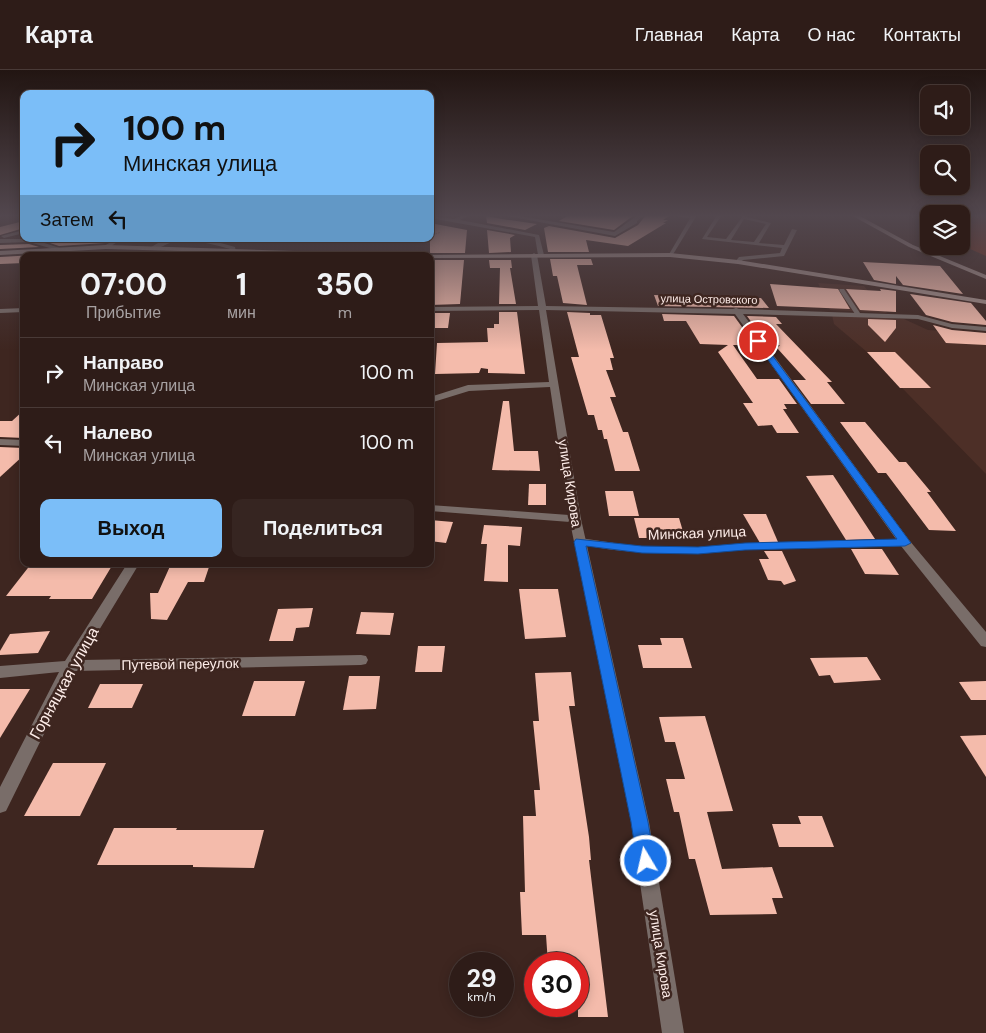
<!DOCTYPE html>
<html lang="ru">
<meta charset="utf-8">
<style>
body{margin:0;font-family:"DM Sans",sans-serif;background:#362521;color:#f1f3f6;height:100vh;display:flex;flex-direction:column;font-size:19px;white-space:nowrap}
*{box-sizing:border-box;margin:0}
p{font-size:16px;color:#a7a1a2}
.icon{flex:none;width:28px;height:28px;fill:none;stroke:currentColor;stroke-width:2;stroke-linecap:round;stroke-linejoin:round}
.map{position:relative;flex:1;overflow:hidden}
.sheet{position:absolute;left:20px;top:182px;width:414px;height:315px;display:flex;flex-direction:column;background:#2e1c18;border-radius:10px;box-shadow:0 2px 12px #0003,0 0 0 1px #493a37}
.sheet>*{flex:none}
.top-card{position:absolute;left:20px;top:20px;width:414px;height:152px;border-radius:10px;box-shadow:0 2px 12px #0003,0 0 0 1px #493a37;background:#7bbef8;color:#111;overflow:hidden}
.buttons{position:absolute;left:920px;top:15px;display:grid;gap:10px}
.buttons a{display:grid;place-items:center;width:50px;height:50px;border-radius:10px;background:#2e1c18;box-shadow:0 2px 12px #0003,0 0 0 1px #493a37;font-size:25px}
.speed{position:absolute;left:449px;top:882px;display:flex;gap:10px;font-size:25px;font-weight:700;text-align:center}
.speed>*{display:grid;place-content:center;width:65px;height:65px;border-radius:50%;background:#2e1c18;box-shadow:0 2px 12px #0003,0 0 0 1px #493a37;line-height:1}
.speed small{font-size:12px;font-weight:400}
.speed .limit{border:8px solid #d22;background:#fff;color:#111}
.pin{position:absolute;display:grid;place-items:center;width:42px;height:42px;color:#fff;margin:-21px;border:2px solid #fff;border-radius:50%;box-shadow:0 1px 5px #0007}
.me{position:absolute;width:55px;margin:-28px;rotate:351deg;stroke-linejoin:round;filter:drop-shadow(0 0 4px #0008)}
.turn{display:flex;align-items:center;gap:18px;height:105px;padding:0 20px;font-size:22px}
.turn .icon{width:65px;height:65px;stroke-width:2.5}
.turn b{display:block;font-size:35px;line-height:42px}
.then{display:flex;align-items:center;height:48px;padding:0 20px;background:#0003;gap:10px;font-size:19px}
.eta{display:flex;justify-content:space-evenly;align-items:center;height:85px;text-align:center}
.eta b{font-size:30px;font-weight:700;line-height:35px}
.cta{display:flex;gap:10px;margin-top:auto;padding:10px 20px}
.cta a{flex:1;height:58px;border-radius:10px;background:#7bbef8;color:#111;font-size:20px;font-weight:700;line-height:58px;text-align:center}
.cta a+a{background:#362521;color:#f1f3f6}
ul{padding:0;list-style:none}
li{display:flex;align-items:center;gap:15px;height:70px;padding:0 20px;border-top:1px solid #493a37}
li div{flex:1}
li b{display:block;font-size:19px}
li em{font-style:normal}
header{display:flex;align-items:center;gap:30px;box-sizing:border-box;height:70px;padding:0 25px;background:#2e1c18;border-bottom:1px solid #493a37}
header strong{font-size:24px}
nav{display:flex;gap:28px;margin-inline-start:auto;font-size:18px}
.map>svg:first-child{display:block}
</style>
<header>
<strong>Карта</strong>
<nav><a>Главная</a><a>Карта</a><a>О нас</a><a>Контакты</a></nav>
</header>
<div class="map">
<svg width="986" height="963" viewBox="0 0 986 963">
<rect width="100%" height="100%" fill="#3e2620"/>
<g fill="#4d2f27">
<path d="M818 213 864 216 887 243 830 240Z"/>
<path d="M832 245 904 249 928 260 986 264V404L867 282 834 254Z"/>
</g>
<path fill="#762f1c" d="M961 145H986V186L961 175Z"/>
<g fill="#f4bbab">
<path d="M569 145H634L614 160 559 151Z"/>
<path d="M646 145 669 146 663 150H668L663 153H666L628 176 586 170 589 182H548L544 158 549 156 615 168 638 155Z"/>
<path d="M486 146 502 149 537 154 525 160 487 153Z"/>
<path d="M24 151V158L0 165V157Z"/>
<path d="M430 153 467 160 465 183H430Z"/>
<path d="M487 160 515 165 510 168 511 182 489 183Z"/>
<path d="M38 169H113L105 173 59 176Z"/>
<path d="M29 174 39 177 0 179V175Z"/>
<path d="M106 181H125L119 186H24V193L0 194V187Z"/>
<path d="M550 189H591L593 195H577L587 235 563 233 557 206H553Z"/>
<path d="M430 190H464L460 234 430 235Z"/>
<path d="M489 190H511L512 198H510L516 234H499L500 198H490Z"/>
<path d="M863 192 940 196 963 224 903 215 896 206V214L874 210Z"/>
<path d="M770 214 838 219 850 239 777 236Z"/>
<path d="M846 219 881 221 880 219 896 221V242L860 240Z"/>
<path d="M910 224 971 233 986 251V255L952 252 926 245Z"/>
<path d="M654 225 676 226 677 228 695 229 761 228 769 238 658 236Z"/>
<path d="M499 242H517L525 304 488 303V299L481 298 479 303 435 304 437 273 488 272 487 258H494V254H499Z"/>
<path d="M567 242 590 243V245H601L614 288H610L613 300H606L616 327H610L623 362H628L640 401H615L607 369H604L602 360H598L594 345H588L571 287H579Z"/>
<path d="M430 243H450L448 258H430Z"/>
<path d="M662 244 734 246 755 275H733L757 309H779L797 334H784L787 339H783L799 363H777L772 355 758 356 743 333H753L718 282 728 275 700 274 686 251H664Z"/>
<path d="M747 246 776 247 782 254H776L832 312H827L845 334H811L793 310H806L777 278 780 275H768Z"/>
<path d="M868 249 896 250V258L885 272 868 255Z"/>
<path d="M933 255 952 260 986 263V275L946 273Z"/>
<path d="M867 282H895L931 318H900Z"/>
<path d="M503 331H509L514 381H538L540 401 492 400Z"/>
<path d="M24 340V368L0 367V351H12Z"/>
<path d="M840 352H865L899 392H906L931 422H927L956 461 929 460 886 403H878Z"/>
<path d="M0 377 24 378V385L0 407Z"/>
<path d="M833 405 875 469 846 470 806 406Z"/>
<path d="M529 414H546V435H528Z"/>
<path d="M605 421H633L639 446H609Z"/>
<path d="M743 444H766L778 472 760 473Z"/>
<path d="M634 448H679L685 468H639Z"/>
<path d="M430 450 453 452 446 473 430 471Z"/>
<path d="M484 455 522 457 520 476 508 475V512L484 511 487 474H481Z"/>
<path d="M851 479H882L899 505 865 504Z"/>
<path d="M764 481H782L796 511 784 515 781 511 768 510 759 489H769Z"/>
<path d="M31 494H113L92 529H49L51 526H6Z"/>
<path d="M171 494H210L204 512H188L167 550 151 549 150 523H158Z"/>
<path d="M519 519H558L566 567 525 569Z"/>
<path d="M313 538 309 557 296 558 293 571H269L278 539Z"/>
<path d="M361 542 394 543 390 565 356 564Z"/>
<path d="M50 561 38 583 0 585V581L10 564Z"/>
<path d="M660 568H683L692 598H643L638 575H662Z"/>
<path d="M418 576H445L442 602H415Z"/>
<path d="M867 587 881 610 834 613 830 605 819 606 810 588Z"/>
<path d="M571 602 575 636H569L589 767 591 790H589L608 947H578V894H548L546 865H522L520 822H525L523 746H536L534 720H540L533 651H539L535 603Z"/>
<path d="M349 606H380L376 639 343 640Z"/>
<path d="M254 611H305L295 646H242Z"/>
<path d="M986 611V630H971L959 612Z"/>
<path d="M100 614H143L132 638H88Z"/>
<path d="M0 619H30L0 668Z"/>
<path d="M705 646 733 741 707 742 722 799 772 797 783 828H772L777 844 710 845 695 789H689L679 742H674L666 709H685L675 672H665L659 647Z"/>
<path d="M986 665V707L960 666Z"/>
<path d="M53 693H106L80 746H24Z"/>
<path d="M798 746H822L834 777H779L772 754H801Z"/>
<path d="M114 758H177L176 760H264L254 798 193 797V795H97Z"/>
</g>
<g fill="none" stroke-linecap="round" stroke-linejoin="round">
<g stroke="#846e69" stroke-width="1" stroke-dasharray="1 2" stroke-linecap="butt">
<path d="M430 166 441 162"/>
<path d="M375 169 381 171"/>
<path d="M415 172 423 169"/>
</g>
<g fill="#796d69" fill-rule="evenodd">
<path d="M0 145H5L0 147Z"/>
<path d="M463 145H470L460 150 539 165 544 185 541 187 538 185 535 167 430 148V146L454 149Z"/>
<path d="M501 145H514L614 162 638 145H644L637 151V153L615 166Z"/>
<path d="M671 145H685L695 148 693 149Z"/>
<path d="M717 145H722L707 167 726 169 743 146 771 153 759 173 784 175 792 159 797 160 784 186 743 190 738 194 735 192 739 187 780 183 782 178 702 169ZM744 149 766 154 754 172 731 170Z"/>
<path d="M24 160V163L4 168 1 166Z"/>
<path d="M0 169H36L35 170 63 179 60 181 29 172 0 173Z"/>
<path d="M116 169H122L108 178H104V176Z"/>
<path d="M170 169C192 166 214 171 235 177L236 182 233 184 230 182V179C212 174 193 169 174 172 166 173 155 182 148 179L158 173Z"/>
<path d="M840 219H844L860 243 859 244H855L839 220Z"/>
<path d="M580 468 642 477H698L905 470 911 473 905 476C851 478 798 478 744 480 688 483 631 487 576 473L574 471 576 469Z"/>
</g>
<g fill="#796d69" fill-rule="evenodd">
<path d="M692 145H697L672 186H668Z"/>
<path d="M534 183 537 185 546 236 733 239 736 238 739 239 918 245 952 254 986 257V261L952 258 918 249 743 244 909 470 986 562V577L981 576 901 476 735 244 546 240 581 449 649 752 684 963H662L631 752 570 452 430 441V435L569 445 550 317 469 321 430 333V327L468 315 549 312 539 240 430 241V237L538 236 531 185Z"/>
<path d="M24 238V242L0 243V239Z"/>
<path d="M0 369 24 370V376L0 375Z"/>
<path d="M127 494H139L81 590 361 585 366 586 368 590 366 594 361 595 75 601 6 741 0 743V717L59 602 0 608V596L65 591Z"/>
</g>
<g fill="#a4908b" fill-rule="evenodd">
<path d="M851 145H858L913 175 986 205V209L909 177Z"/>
<path d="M106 175 422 185 670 183 738 190 986 230V234L738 194 670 187 430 188V186H364L106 179 0 185V181Z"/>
</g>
</g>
<linearGradient id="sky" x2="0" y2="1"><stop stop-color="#221512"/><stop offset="0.52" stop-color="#52474e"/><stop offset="1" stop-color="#52474e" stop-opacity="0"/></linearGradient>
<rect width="986" height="280" fill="url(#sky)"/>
<path fill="#1a73e8" stroke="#114b97" d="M756 270H761L911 473 905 476 745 480 698 484 642 483 586 476 648 752 655 791 652 796 646 799 640 796 637 791 631 752 574 472 576 469 642 476 698 477 745 473 897 469 756 273Z"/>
<g text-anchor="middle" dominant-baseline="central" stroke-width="5" stroke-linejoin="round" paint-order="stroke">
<g font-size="11" fill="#fdece8" stroke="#3e2620">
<text transform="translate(709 229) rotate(1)">улица Островского</text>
</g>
<g font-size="14" fill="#fdece8" stroke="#3e2620">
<text transform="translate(570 413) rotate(81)">улица Кирова</text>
<text transform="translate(697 463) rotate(-2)">Минская улица</text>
<text transform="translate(180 594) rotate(-1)">Путевой переулок</text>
<text transform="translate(661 884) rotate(81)">улица Кирова</text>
</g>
<g font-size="16" fill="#fdece8" stroke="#3e2620">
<text transform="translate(64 613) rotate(-61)">Горняцкая улица</text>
</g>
</g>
</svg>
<div class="buttons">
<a><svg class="icon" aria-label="sound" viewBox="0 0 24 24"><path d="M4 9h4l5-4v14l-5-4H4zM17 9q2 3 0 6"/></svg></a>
<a><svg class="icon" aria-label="search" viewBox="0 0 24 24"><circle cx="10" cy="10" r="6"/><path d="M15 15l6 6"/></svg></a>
<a><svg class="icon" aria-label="layers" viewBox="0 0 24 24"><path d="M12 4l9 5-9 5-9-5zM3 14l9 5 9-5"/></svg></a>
</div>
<div class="speed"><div>29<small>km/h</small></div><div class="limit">30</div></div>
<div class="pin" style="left:758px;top:271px;background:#d93025"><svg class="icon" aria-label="arrive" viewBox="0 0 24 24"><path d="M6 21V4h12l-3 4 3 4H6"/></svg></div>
<svg class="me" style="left:646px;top:791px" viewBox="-20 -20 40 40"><circle r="17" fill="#1a73e8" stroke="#fff" stroke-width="3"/><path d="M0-11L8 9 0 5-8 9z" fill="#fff"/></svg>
<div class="top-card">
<div class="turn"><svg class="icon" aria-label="right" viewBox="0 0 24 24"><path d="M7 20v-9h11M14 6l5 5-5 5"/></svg><div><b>100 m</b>Минская улица</div></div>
<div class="then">Затем<svg class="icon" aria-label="left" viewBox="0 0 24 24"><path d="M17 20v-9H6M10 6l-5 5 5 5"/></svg></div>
</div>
<section class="sheet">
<div class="eta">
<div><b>07:00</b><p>Прибытие</p></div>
<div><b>1</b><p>мин</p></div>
<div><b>350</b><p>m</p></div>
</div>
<ul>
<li><svg class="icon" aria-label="right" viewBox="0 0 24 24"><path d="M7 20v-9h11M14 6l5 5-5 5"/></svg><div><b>Направо</b><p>Минская улица</p></div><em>100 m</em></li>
<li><svg class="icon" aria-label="left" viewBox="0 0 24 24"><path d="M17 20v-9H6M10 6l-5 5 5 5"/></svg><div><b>Налево</b><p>Минская улица</p></div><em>100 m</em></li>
</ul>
<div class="cta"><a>Выход</a><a>Поделиться</a></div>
</section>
</div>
